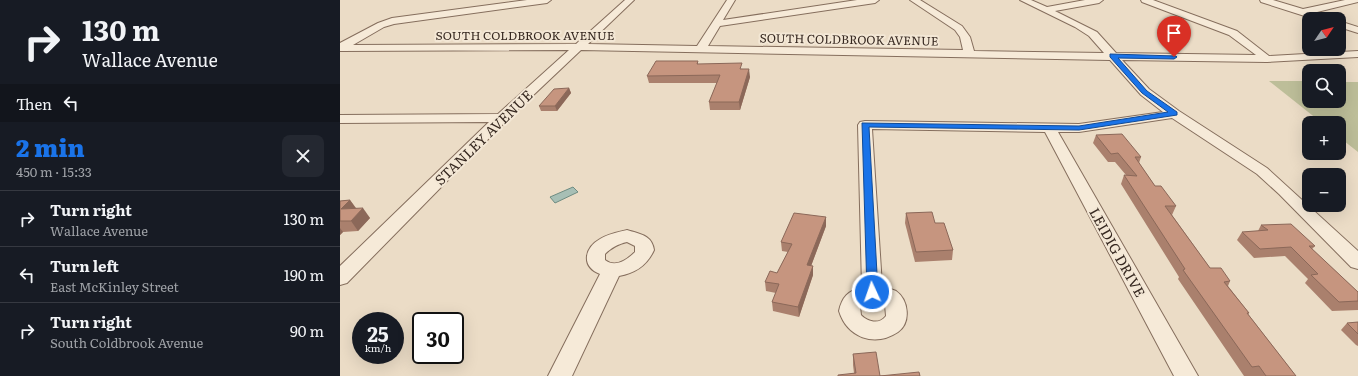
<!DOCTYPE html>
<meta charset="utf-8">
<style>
body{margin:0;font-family:Literata,serif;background:#242831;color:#f1f3f6;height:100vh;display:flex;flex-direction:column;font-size:15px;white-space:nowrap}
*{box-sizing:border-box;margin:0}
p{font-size:13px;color:#9ea1a6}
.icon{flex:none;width:22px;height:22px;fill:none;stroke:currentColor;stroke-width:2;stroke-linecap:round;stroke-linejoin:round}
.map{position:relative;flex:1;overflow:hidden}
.drawer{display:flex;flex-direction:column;background:#171b24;width:340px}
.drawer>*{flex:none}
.top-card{background:#171b24;color:#f1f3f6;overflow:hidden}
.needle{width:26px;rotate:55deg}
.controls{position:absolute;left:962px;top:12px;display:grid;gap:8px}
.controls a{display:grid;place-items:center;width:44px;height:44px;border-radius:8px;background:#171b24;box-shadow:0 4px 16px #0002;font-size:20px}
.speed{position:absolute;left:12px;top:312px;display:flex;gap:8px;font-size:20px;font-weight:700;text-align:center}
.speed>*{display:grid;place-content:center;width:52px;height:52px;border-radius:50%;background:#171b24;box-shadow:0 4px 16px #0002;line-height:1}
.speed small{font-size:10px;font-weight:400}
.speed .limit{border:2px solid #111;border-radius:6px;background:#fff;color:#111}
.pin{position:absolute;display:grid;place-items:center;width:34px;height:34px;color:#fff;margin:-41px -17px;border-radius:50% 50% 50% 0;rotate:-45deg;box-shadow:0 0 4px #0007}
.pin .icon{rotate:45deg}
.me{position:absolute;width:44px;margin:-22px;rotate:357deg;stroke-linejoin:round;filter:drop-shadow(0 0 3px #0008)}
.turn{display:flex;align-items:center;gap:14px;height:84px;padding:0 16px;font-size:18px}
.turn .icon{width:52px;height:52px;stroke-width:2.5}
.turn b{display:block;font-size:28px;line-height:34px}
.then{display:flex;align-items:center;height:38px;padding:0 16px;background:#0003;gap:8px;font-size:15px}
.round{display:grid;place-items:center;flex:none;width:42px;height:42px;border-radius:8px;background:#242831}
.headline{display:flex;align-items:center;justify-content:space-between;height:68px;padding:0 16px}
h1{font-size:24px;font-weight:800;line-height:30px;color:#1a73e8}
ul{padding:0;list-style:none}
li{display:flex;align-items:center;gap:12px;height:56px;padding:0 16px;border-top:1px solid #363941}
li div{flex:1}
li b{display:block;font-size:15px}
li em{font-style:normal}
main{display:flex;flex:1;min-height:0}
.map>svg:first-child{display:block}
</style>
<main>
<section class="drawer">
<div class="top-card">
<div class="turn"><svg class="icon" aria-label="right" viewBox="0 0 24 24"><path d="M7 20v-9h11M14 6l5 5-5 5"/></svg><div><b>130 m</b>Wallace Avenue</div></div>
<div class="then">Then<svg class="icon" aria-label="left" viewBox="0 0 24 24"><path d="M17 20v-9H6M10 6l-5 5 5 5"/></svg></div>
</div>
<div class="headline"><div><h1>2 min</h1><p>450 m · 15:33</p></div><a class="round"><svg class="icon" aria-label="close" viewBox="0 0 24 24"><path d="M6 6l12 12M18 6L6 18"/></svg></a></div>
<ul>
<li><svg class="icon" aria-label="right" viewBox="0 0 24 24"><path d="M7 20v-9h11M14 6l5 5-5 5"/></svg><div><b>Turn right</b><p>Wallace Avenue</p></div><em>130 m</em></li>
<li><svg class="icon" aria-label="left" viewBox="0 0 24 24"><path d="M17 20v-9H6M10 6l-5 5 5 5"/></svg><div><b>Turn left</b><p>East McKinley Street</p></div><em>190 m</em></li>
<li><svg class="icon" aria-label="right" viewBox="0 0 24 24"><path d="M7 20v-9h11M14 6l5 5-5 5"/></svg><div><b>Turn right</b><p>South Coldbrook Avenue</p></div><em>90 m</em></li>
</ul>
</section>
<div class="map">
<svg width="1018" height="376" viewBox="0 0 1018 376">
<rect width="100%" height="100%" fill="#ebdcc6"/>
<path fill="#bdbe99" d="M929 81H969V101H999V82H1018V152L999 137V123H982Z"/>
<path fill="#a7bfb5" stroke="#6e8c82" d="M233 187 238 192 215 203 210 197Z"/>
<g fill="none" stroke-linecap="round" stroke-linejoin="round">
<g stroke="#856e5d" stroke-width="2">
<g id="minor">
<path d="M187 0H211L207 3 54 24 44 27 13 45 236 44 285 0H294L248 44 357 46 387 0H395L383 20 517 0H539L535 3 380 26 368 46 623 50 620 37 615 30 570 0H580L622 26 630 37 634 51 764 53 749 36 735 27 680 0H691L707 7 745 0H763L759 3 715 11 757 32 776 53 916 55 889 35 802 2 801 0H813L897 31 929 56 1018 51V57L927 62 782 60 809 89 839 111 927 168 1018 251V269L1011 267 939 194 917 174 832 118 739 132H718L858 376H834L705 132 532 129 542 286C546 288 552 289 556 291 569 300 571 323 558 332 534 348 507 337 499 311 502 297 508 291 522 287L518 125 520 122 525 121 739 124 823 112 801 95 770 60 241 50 166 121 7 283 0 285V266L149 122 0 123V115L158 114 229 50 0 51V43L38 23 52 18ZM532 300 541 301 545 305 546 316C539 325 528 322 521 315L520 306 525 302Z"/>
<path d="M920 0H933L963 9 1005 0H1018V2L973 13 987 17 989 19H974L921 2Z"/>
<path d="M999 21 1018 27V33L999 27Z"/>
<path d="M287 230C300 234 312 235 314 250 307 266 295 273 279 276L232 376H208L260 274C241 267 244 248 260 239 268 234 278 232 287 230ZM287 242 295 246V252C287 260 275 268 265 260V254C271 248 278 244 287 242Z"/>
</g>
</g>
<use href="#minor" fill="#f6ead8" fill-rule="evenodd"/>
</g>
<g fill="#aa806d">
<path d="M358 61V64L403 69 410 77 400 110H370L369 102 377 83H309L307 76Z"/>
<path d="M229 88 231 93 217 111H201L199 106Z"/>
<path d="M756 135 801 157 799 163 815 186 836 206 832 215 870 268 890 281 888 286 909 313 908 314 956 376H904L838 279 839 277 781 184 784 175H786L775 162H768L753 143Z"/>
<path d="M10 200 16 208 30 218 18 231 3 232 0 235V201Z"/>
<path d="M566 213 595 223 613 250 612 260 575 262 565 223Z"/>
<path d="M486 217V226L471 266H473V275L459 317 433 311 432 302 436 293 426 291 425 282 437 273 448 252 442 251 441 242Z"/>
<path d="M921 225 975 246 972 249 1018 292V310L992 311 965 283 968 279 945 256 914 258 897 240 902 232 918 231Z"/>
<path d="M1018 322V346L1016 345 1001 330 1007 323Z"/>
<path d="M513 354 540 376H498L514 373 513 365Z"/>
</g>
<g fill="#8b6859">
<path d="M409 69 410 77 400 110 399 102Z"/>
<path d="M229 88 231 93 217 111 215 106Z"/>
<path d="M10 200 17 210 1 209Z"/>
<path d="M23 208 30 218 18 231 11 221Z"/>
<path d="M486 217V226L468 274 467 265Z"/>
<path d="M0 228 3 232 0 235Z"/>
<path d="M473 266V275L459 317 458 307Z"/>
</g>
<g fill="#c6957f" stroke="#8b6859">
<path d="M316 61H358L357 64 402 63 400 69H409L399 102H369L380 75 307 76Z"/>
<path d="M229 88 215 106H199L214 89Z"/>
<path d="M782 134 801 157H795L815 186H821L836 206H825L870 268H881L890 281 884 282 909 313H907L956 376H926L919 366 912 367 843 270 845 269 784 175 797 176 778 153 771 154 756 135Z"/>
<path d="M10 200 1 209 23 208 11 221H0V201Z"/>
<path d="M592 212 595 223H604L613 250 576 252 566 213Z"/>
<path d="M454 213 486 217 467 265 473 266 458 307 432 302 439 284 425 282 430 271 437 273 452 244 441 242Z"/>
<path d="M951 224 975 246H969L1018 292V301L999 302 971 275 978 274 951 247 920 249 902 232 928 230 921 225Z"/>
<path d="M1018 322V334L1007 323Z"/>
<path d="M536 352 540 376 579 372 580 376H498V375L516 373 513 354Z"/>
</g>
<path fill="#1a73e8" stroke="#114b97" d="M770 54 836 56 837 57 834 59 778 58 807 91 837 112V115L739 130 529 127 538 292 536 295 532 296 528 295 527 292 522 123 739 126 828 112 802 93 770 57Z"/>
<g text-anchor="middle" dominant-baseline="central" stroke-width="4" stroke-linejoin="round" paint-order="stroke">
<g font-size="12" fill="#362820" stroke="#f3e7d5">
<text x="185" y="35">SOUTH COLDBROOK AVENUE</text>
<text transform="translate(509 39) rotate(1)">SOUTH COLDBROOK AVENUE</text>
</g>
<g font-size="14" fill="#362820" stroke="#f3e7d5">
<text transform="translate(143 137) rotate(-44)">STANLEY AVENUE</text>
<text transform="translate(778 252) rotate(61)">LEIDIG DRIVE</text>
</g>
</g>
</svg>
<div class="controls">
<a><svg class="needle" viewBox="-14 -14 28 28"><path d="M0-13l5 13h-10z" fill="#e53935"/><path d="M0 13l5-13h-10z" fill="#9ea1a6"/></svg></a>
<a><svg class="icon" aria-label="search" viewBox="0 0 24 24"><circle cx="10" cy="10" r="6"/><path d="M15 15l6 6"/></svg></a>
<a>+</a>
<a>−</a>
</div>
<div class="speed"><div>25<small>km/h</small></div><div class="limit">30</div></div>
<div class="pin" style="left:834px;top:57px;background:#d93025"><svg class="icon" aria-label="arrive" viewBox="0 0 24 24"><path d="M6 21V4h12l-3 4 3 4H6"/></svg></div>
<svg class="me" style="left:532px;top:292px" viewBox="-20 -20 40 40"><circle r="17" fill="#1a73e8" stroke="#fff" stroke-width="3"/><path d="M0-11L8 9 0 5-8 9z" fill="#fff"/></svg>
</div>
</main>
